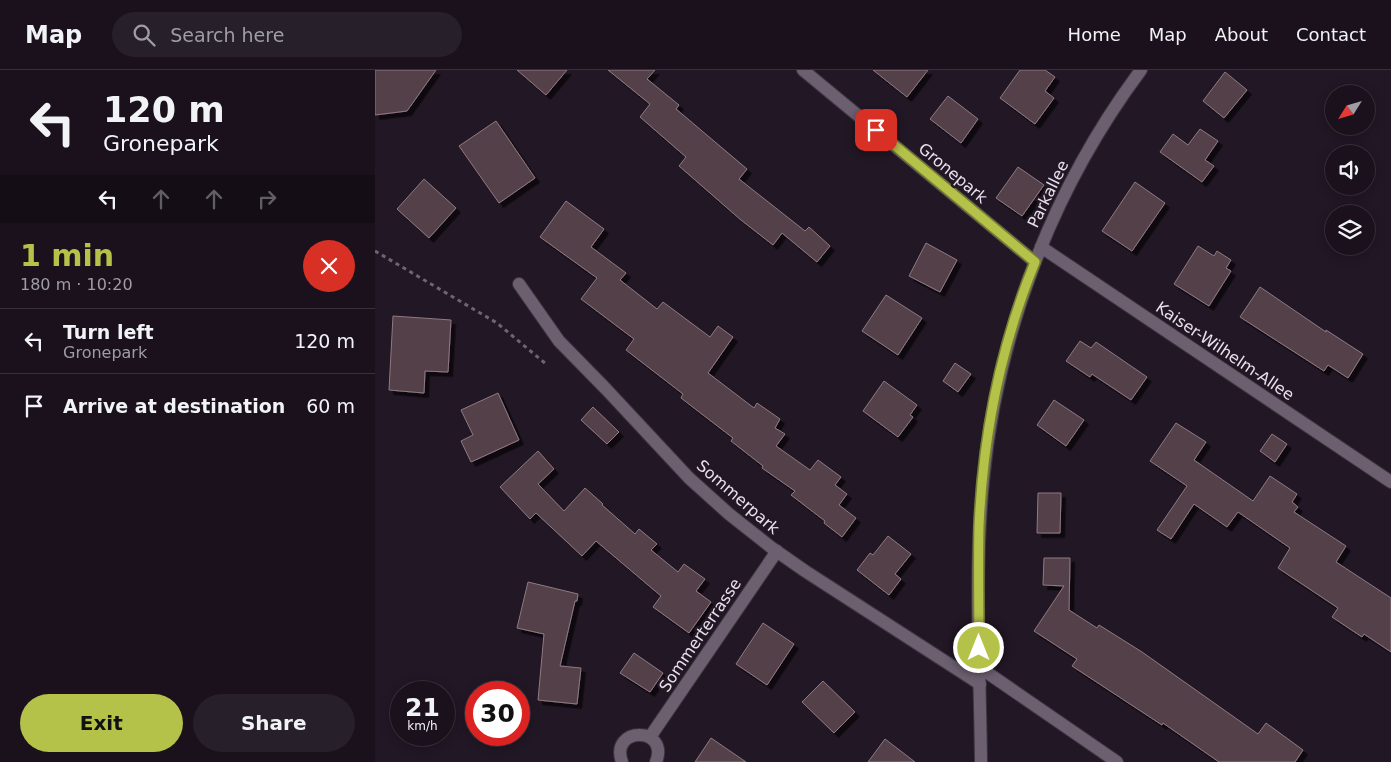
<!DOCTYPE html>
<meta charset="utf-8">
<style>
body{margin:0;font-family:"DejaVu Sans",sans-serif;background:#271f29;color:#f1f3f6;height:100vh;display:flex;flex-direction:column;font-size:19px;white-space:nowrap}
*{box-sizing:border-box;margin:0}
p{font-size:16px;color:#9f9da3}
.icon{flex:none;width:28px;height:28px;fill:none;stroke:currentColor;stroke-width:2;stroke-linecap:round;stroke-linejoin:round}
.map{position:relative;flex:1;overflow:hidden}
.panel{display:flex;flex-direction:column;background:#1a111c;width:375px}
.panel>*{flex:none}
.hud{background:#1a111c;color:#f1f3f6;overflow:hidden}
.needle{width:32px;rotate:233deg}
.fabs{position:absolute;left:950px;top:15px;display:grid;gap:10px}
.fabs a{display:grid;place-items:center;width:50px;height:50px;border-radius:50%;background:#1a111c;box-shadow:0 2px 12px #0003,0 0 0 1px #38313b;font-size:25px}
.speed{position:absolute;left:15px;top:611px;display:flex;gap:10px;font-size:25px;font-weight:700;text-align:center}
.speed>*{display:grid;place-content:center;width:65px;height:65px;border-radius:50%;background:#1a111c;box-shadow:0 2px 12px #0003,0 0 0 1px #38313b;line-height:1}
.speed small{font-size:12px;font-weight:400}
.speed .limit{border:8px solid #d22;background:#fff;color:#111}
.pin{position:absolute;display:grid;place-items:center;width:42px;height:42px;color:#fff;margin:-21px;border-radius:10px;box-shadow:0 2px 8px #0006}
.me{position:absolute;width:55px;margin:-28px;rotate:0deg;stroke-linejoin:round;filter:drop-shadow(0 0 4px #0008)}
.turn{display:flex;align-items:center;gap:18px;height:105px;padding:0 20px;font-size:22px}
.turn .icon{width:65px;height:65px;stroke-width:2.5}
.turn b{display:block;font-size:35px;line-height:42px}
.lanes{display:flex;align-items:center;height:48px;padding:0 20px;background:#0003;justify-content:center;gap:25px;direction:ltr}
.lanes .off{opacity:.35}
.round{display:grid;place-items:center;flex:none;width:52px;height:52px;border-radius:26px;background:#271f29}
.overview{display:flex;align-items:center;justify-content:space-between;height:85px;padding:0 20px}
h1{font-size:30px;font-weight:800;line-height:38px;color:#b5c24a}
.cta{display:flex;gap:10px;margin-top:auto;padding:10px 20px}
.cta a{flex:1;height:58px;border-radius:30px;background:#b5c24a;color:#111;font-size:20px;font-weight:800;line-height:58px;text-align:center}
.cta a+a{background:#271f29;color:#f1f3f6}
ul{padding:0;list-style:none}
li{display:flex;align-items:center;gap:15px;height:65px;padding:0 20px;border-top:1px solid #38313b}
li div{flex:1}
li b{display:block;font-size:19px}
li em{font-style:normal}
header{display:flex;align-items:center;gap:30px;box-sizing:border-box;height:70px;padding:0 25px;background:#1a111c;border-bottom:1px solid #38313b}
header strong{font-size:24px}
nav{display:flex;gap:28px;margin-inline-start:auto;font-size:18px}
.search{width:350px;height:45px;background:#271f29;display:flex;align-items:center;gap:12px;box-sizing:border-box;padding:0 18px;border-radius:28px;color:#9f9da3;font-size:19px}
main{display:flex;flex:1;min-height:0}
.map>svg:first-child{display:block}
</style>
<header>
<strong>Map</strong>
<div class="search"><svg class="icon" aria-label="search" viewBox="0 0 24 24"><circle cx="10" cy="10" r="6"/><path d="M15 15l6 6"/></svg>Search here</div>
<nav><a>Home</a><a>Map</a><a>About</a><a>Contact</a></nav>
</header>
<main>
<section class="panel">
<div class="hud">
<div class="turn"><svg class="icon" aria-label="left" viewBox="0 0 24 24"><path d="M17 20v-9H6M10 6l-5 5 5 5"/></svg><div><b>120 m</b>Gronepark</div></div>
<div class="lanes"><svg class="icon" aria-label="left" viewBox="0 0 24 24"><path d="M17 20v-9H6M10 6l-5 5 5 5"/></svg><svg class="icon off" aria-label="ahead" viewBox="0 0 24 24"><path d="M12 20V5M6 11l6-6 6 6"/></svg><svg class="icon off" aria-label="ahead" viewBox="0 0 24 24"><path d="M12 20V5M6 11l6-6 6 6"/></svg><svg class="icon off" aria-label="right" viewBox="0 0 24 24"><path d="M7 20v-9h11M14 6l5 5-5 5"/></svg></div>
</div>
<div class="overview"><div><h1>1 min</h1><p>180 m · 10:20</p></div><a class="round" style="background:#d93025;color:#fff"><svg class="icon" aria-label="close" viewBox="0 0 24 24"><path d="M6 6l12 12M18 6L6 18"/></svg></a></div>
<ul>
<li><svg class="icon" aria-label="left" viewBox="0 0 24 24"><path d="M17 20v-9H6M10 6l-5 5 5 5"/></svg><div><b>Turn left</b><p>Gronepark</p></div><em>120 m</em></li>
<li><svg class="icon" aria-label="arrive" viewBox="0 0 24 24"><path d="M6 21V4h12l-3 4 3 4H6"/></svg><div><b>Arrive at destination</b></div><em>60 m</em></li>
</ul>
<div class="cta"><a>Exit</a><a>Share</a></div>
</section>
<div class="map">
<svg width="1016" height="692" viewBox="0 0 1016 692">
<defs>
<filter id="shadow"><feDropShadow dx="4.5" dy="4.5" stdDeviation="0" flood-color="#0009"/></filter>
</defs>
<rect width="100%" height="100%" fill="#221725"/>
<g fill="#533f48" stroke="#907a84" filter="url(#shadow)">
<path d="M0 0H61L32 41 0 45Z"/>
<path d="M142 0H192L171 25Z"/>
<path d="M233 0H280L272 9 304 35 301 39 372 99 364 109 430 161 434 157 455 176 442 192 407 163 398 175 366 150 304 96 311 87 265 47 275 34Z"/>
<path d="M498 0H553L532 27Z"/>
<path d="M645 0H670L680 7 670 21 679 28 660 54 625 28Z"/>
<path d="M850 2 872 20 849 48 828 31Z"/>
<path d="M573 26 603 49 586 73 555 49Z"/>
<path d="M121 51 160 108 124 133 84 76Z"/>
<path d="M825 59 843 71 830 90 839 96 827 112 785 82 798 64 813 75Z"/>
<path d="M643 97 669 115 647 146 621 128Z"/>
<path d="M49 109 81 138 54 168 22 139Z"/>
<path d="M760 112 790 133 757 181 727 161Z"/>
<path d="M191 131 229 159 216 177 251 203 245 210 282 239 288 232 335 267 343 256 358 267 333 303 379 338 382 333 405 349 400 358 410 364 401 376 435 400 443 390 466 407 460 415 472 424 464 435 481 448 467 467 449 453 450 451 416 425 420 421 387 398 388 396 356 371 358 368 306 328 308 324 251 280 259 269 206 229 222 208 165 167Z"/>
<path d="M551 173 582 190 565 222 534 206Z"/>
<path d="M823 176 839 186 842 181 856 190 851 198 856 201 834 236 799 214Z"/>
<path d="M885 217 951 262V260L988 284 973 308 953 295 949 301 865 247Z"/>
<path d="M511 225 547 248 523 285 487 261Z"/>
<path d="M18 246 76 250 73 302 50 301 49 323 14 320Z"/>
<path d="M705 271 716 278 721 272 772 307 756 330 717 304 715 307 691 291Z"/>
<path d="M580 293 596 304 583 322 568 311Z"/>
<path d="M509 311 542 335 535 345 538 347 523 367 488 341Z"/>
<path d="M123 323 144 370 96 392 86 371 98 365 86 340Z"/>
<path d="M679 330 709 350 691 376 662 355Z"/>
<path d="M218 337 244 362 232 374 206 350Z"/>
<path d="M801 353 831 372 819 390 878 431 895 406 922 424 917 432 923 437 919 442 971 476 961 492 1016 528V582L989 564 987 567 957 547 963 538 903 498 915 478 863 442 852 457 819 434 796 469 782 460 812 416 775 391Z"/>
<path d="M897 364 912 374 900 392 885 381Z"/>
<path d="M163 381 179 399 163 414 189 441 210 418 228 434 227 435 260 464 264 459 282 474 276 480 303 502 309 494 330 509 321 521 336 532 314 563 278 537 286 526 221 471 207 486 161 443 155 449 125 417Z"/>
<path d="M663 423H686L685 463H662Z"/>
<path d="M513 466 536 484 520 504 526 509 514 525 482 500 495 483 498 485Z"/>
<path d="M669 488H695L694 540 722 558 724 555 767 582 883 664 891 653 928 680 920 692H844L788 653 787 655 697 596 702 589 659 561 689 516 668 515Z"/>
<path d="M153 512 203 524 202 531H200L185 596 206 598 202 634 163 630 169 564 142 558Z"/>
<path d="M388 553 419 574 392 615 361 594Z"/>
<path d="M259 583 288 603 275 622 245 603Z"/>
<path d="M448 611 480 642 459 663 427 632Z"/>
<path d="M336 668 371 692H320Z"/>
<path d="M510 669 540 692H493Z"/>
</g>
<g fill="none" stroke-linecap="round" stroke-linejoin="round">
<g stroke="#3c353f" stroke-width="14">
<g id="minor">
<path d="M428 0 660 192"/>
<path d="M666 177 1016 412"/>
<path d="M144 214 184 271 231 319 314 408 354 444 397 478 430 501 605 614"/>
<path d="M604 597 742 692"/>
<path d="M275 667 402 481"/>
<path d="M247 692C234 656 295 656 281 692"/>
<path d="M606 692C605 599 599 505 608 412 622 264 677 119 766 0"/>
</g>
</g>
<path stroke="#6f6572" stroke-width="3" stroke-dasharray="4 4" stroke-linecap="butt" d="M0 181 122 253 171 294"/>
<use href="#minor" stroke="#6c5f70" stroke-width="12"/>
</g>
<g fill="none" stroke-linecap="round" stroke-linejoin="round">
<g stroke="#767e30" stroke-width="12">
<path id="route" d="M501 60 660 192C626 275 608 367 604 456 603 496 604 537 604 578"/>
</g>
<use href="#route" stroke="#b5c24a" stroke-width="9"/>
</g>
<g text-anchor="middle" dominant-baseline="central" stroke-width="5" stroke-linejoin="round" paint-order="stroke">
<g font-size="16" fill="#e8e1eb" stroke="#221725">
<text transform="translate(578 103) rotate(40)">Gronepark</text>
<text transform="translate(673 124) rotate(-64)">Parkallee</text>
<text transform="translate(850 281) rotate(34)">Kaiser-Wilhelm-Allee</text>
<text transform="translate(363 427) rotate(41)">Sommerpark</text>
<text transform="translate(325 565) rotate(-56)">Sommerterrasse</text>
</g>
</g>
</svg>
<div class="fabs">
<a><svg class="needle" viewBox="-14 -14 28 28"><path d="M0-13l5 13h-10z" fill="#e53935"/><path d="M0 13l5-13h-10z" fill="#9f9da3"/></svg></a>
<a><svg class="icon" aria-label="sound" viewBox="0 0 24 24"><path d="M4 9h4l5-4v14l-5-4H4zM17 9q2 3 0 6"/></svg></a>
<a><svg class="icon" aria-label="layers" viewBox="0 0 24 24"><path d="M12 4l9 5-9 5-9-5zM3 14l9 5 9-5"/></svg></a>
</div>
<div class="speed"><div>21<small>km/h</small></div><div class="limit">30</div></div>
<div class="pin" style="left:501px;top:60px;background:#d93025"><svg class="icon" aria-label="arrive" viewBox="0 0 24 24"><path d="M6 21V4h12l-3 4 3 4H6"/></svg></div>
<svg class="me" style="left:604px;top:578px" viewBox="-20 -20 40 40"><circle r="17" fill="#b5c24a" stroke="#fff" stroke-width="3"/><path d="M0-11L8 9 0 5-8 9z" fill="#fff"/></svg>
</div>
</main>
